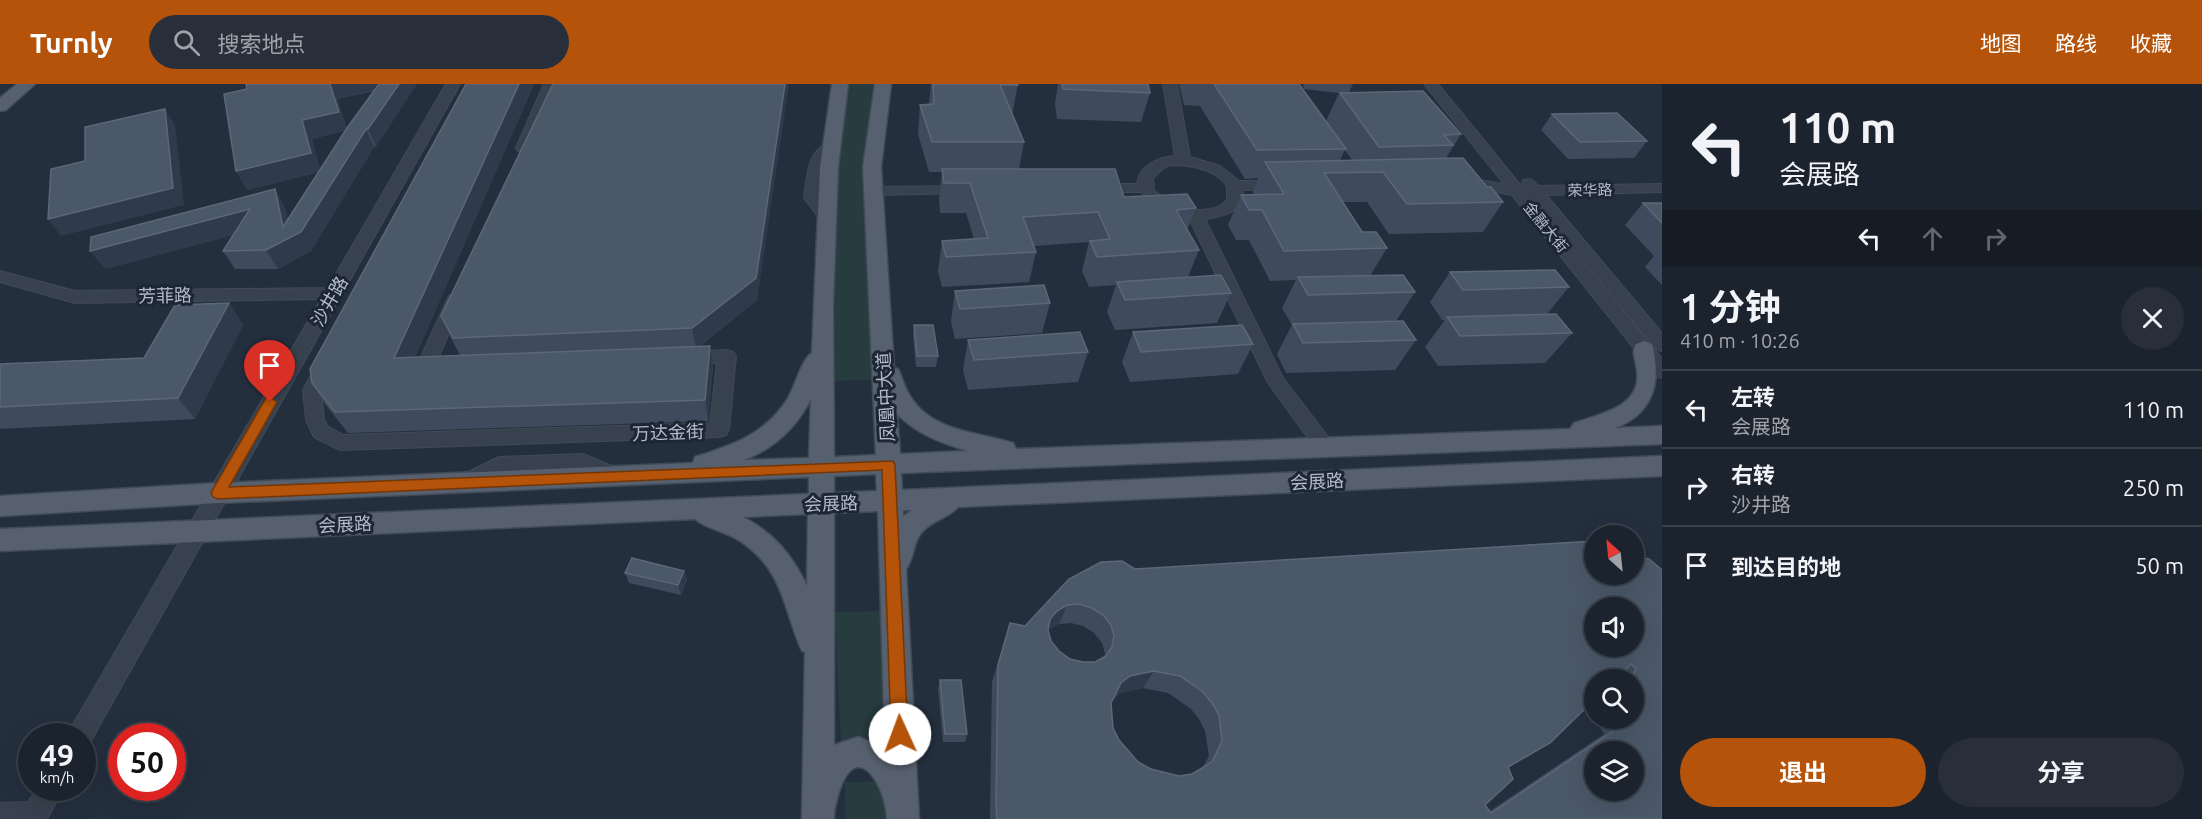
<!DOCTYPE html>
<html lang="zh">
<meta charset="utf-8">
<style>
body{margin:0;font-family:Ubuntu,"Noto Sans SC",sans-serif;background:#282f3a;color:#f1f3f6;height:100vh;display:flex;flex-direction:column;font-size:22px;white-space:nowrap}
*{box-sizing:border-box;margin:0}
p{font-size:20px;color:#a0a4aa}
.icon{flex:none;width:33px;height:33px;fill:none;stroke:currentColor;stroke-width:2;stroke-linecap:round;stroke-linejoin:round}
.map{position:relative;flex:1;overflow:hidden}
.drawer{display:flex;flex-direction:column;background:#1b232e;width:540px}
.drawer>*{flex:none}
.guide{background:#1b232e;color:#f1f3f6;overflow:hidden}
.needle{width:39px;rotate:333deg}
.controls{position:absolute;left:1584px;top:441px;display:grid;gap:12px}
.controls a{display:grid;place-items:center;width:60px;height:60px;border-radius:50%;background:#1b232e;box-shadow:0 6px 24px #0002,0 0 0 2px #39404a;font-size:30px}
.speed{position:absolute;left:18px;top:639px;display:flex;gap:12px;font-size:30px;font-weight:700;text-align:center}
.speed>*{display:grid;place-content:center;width:78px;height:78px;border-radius:50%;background:#1b232e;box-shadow:0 6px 24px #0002,0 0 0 2px #39404a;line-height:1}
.speed small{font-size:15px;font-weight:400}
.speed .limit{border:9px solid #d22;background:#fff;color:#111}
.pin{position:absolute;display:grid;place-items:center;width:51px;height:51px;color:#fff;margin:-62px -26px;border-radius:50% 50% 50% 0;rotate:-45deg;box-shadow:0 0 6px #0007}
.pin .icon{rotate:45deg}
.me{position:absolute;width:66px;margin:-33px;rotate:358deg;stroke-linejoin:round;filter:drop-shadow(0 0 4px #0008)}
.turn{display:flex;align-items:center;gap:21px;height:126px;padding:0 18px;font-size:27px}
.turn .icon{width:78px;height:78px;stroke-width:2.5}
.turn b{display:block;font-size:42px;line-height:51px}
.lanes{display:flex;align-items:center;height:57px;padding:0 18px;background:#0003;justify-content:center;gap:30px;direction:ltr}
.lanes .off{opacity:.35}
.round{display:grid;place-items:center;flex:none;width:63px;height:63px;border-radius:32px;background:#282f3a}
.headline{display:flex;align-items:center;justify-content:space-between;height:102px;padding:0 18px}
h1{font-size:36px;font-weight:700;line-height:45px}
.cta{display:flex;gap:12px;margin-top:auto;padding:12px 18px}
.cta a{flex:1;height:69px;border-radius:36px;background:#b45309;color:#fff;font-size:24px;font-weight:700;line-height:69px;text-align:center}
.cta a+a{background:#282f3a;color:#f1f3f6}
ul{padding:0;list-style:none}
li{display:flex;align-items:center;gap:18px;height:78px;padding:0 18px;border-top:2px solid #39404a}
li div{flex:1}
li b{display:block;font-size:22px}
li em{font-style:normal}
header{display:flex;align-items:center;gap:36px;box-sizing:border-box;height:84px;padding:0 30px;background:#b45309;color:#fff}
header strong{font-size:28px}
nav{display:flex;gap:33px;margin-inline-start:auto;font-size:21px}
.search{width:420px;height:54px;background:#282f3a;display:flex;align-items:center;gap:15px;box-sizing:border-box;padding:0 21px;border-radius:33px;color:#a0a4aa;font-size:22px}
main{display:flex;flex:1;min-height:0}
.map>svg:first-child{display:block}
</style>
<header>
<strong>Turnly</strong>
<div class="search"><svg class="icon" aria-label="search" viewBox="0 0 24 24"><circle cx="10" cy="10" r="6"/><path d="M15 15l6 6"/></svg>搜索地点</div>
<nav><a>地图</a><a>路线</a><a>收藏</a></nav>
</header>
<main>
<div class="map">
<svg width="1662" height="735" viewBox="0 0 1662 735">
<rect width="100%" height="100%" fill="#242f3e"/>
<g fill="#263c3f">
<path d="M848 0H876L865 62 874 296 835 297C835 198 831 98 848 0Z"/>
<path d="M882 527 894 683 842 685 835 528Z"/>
<path d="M845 698H893L894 735H845Z"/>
</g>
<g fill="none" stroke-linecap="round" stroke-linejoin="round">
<g stroke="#414a57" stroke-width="2">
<g id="minor">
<path d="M446 0H460L89 660 82 663V652H68L71 644 321 215 75 219 0 198V187L75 207 328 204Z"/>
<path d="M544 0H558L530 64 523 68 518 67 516 64Z"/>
<path d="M1163 0H1177L1190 73 1220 82 1239 97H1281L1288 101 1281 105 1243 106C1245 128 1222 133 1205 135L1283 294 1332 358 1335 363 1332 368 1325 371 1318 368 1267 297 1189 134C1170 131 1153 124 1141 108H1097L1090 104 1097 100H1137C1139 81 1159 73 1175 72ZM1170 81C1191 81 1215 84 1227 102V116C1210 135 1169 124 1154 106L1153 94 1162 85Z"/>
<path d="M1424 0H1438L1521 102 1523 96C1531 94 1533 96 1538 102L1662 100V108L1546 111 1662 249V267L1656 265 1529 111 1662 275V294L1656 292 1512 111 1455 100 1453 97 1460 93 1504 100Z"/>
<path d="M832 58 839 62 824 77 820 114 835 135 827 140 822 138 804 114C807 93 807 64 832 58Z"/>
<path d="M965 102 970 103 972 106 970 109 874 111 867 107 874 103Z"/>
<path d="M455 210 461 212 463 216 436 279 442 280 445 285 442 290 424 293 418 291 415 286 447 216 449 212Z"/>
<path d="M727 266 733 268 736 272 729 346 726 351 719 353 340 366 314 353 306 336 303 306 320 275 326 274 332 275 335 280 321 306 324 336 328 343 343 351 710 339 717 279 684 280 678 278 675 274 678 270 684 268Z"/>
<path d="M583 370 624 387 627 393 624 399 617 401 581 386 502 389 463 408 456 406 453 400 456 394 499 373Z"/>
<path d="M37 704H64L47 735H0V719L28 718Z"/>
</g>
</g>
<g stroke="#414a57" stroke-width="3">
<g id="major">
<path d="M17 0H35L6 26 0 27V14Z"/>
<path d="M832 0H848L838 83 833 221 834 373 876 371 863 83 875 0H891L881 83 894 284 898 285C903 295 905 306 912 315 934 348 979 348 1013 359L1016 365 1570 345 1574 339C1600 330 1642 323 1637 287 1636 277 1631 268 1636 260L1644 257 1652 260C1662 298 1653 330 1615 344L1662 342V360L901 389 902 406 1662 372V392L958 423C950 433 933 436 923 447 912 458 915 474 906 485L919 735H887C886 703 857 652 839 708 836 718 834 724 834 735H802L805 568 802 567C783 525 784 486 740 457 727 448 707 445 695 435L0 467V445L809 410V393L218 419 0 432V412L218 399 693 379 695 373C733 361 766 350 788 314 795 303 802 274 812 269L820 83ZM811 315 809 374 744 376C775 364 796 344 811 315ZM897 330C917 350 941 359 968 367L900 370ZM876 390 877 407 834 409V392ZM903 426H912L903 433ZM878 427 885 663 858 653 834 661V429ZM808 430 807 502C792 471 774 449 743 433Z"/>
</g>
</g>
<use href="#minor" fill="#38414e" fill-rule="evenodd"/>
<use href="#major" fill="#56606e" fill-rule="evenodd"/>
</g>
<g fill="#3f4b5c" fill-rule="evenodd">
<path d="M377 0 376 63H374L311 167 278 185H235L223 167 233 151 105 185 275 105 285 124 288 136 319 88 247 106V5ZM374 7 347 45 337 15ZM346 46 320 86 312 55Z"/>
<path d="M466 0H534L415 273 460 271 451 254 441 232 757 216 699 263 713 283 708 337 348 349 325 320 312 299Z"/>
<path d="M931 0H1018L1012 31 1024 58 1019 85 1124 113 1196 124 1187 146 1199 166 1188 193 1231 209 1217 239 1115 246 1107 228 1116 201 1089 203 1082 187 1089 158 1034 162 1036 168 1029 198 942 203 938 187 942 157 974 155 966 129H940L939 115 942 88H929L918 50 920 21 929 20Z"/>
<path d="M1058 0H1148L1150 9 1141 38 1057 35 1055 20Z"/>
<path d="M1179 0H1299L1326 37 1339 9 1304 5 1303 0H1353L1349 8 1461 50 1446 74 1487 103 1503 118 1483 148 1389 150 1367 118H1343L1362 148 1387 164 1370 192 1415 208 1396 237 1416 256 1395 286 1286 289 1277 270 1292 241 1282 224 1296 196 1270 197 1249 156H1236L1228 141 1241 111H1254L1253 108 1258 94 1245 95 1200 22 1184 21ZM1345 66 1352 76H1340Z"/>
<path d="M1552 30 1647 57 1634 74 1568 75 1541 46Z"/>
<path d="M1643 119H1662V201L1645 183 1654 172 1625 141Z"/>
<path d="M1450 188 1569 203 1547 230 1572 249 1545 279 1438 282 1425 263 1445 236H1442L1430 218Z"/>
<path d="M955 207 1050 219 1042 249 955 255 951 237Z"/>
<path d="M229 219 243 241 195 335 0 345V280L144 274Z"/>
<path d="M914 241 938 272 936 283H916L913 252Z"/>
<path d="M1133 248 1253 260 1238 290 1130 298 1122 278Z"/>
<path d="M968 256 1088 268 1078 298 968 306 963 286Z"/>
<path d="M1135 485 1634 490 1662 735H990L992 598 1010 539 1025 542ZM1071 539 1083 542 1094 549 1102 559 1105 570 1104 573 1095 578H1083L1070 575 1059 567 1051 557 1048 546 1059 540ZM1594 596H1634V634H1594V624L1591 629 1604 650 1490 727 1485 721 1508 684ZM1143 604 1168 609 1191 625 1199 635 1205 647 1209 672 1203 683 1192 690 1179 692 1151 685 1138 678 1119 656 1113 644 1111 619 1114 615 1120 609Z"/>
<path d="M684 487 687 496 681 511 629 499 625 489Z"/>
<path d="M940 596 967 650 965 658H943L938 605Z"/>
</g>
<g fill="#2f3b4b">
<path d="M330 0H377L379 5 337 15 347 46 312 55 321 87 247 106 236 87Z"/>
<path d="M399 0H417L376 63 368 45Z"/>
<path d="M519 0H534L406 295 394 274Z"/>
<path d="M785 0H789L757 216 696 265 692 244Z"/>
<path d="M165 25 175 41 184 121 61 152 48 135Z"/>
<path d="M366 45 374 63 311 167 278 185 266 166 283 143 275 105 285 124 292 153Z"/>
<path d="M250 125 261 144 105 185 90 167Z"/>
<path d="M229 219 243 241 195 335 178 314Z"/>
<path d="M710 262 713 283 708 337 705 316Z"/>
<path d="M684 487 687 496 681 511 678 501Z"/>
<path d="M1067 521 1059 540 1050 545 1043 553 1050 535 1057 527Z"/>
<path d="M1154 587 1143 604 1120 609 1111 616 1121 599 1130 592Z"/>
</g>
<g fill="#4b5868" stroke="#5c6777" stroke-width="1.5" fill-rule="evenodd">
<path d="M246 0H330L339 28 302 36 311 69 236 87 224 10 247 5Z"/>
<path d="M379 0H399L368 45H366L301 148 266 166 223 167 250 125 90 167 91 153 275 105 283 143 347 44Z"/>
<path d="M466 0H519L394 274 710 262 705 316 335 328 312 299 310 285Z"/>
<path d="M553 0H785L756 194 692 244 453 254 441 232Z"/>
<path d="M933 0H1018V1H1000L1024 58H932L920 21 934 20Z"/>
<path d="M1062 0H1148L1150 9 1063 5Z"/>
<path d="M1214 0H1299L1346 65 1257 66Z"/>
<path d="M1423 7 1461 50 1444 51 1453 61 1379 63 1340 9Z"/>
<path d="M165 25 173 104 48 135 51 85 85 77V43Z"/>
<path d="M1617 29 1647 57 1580 58 1552 30Z"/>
<path d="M1463 74 1487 103H1491L1503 118 1407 120 1383 88 1324 89 1362 148H1376L1387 164 1284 167 1262 126H1249L1241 111 1284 110 1265 78Z"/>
<path d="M942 85H1115L1124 113 1187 110 1196 124 1176 126 1199 166 1097 173 1090 157 1110 155 1098 128 1023 133 1036 168 946 173 942 157 988 154 970 99H944Z"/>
<path d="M1643 119H1662V139Z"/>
<path d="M1555 186 1569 203 1463 206 1450 188Z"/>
<path d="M1221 191 1231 209 1125 216 1117 198Z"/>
<path d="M1403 191 1415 208 1308 211 1298 193Z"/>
<path d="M1044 201 1050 219 960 225 955 207Z"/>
<path d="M229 219 178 314 0 323V280L144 274 175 221Z"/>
<path d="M1556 230 1572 249 1460 252 1447 233Z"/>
<path d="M1403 237 1416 256 1303 259 1293 240Z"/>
<path d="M914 241H933L938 272H917Z"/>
<path d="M1242 241 1253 260 1141 268 1133 248Z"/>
<path d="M1080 248 1088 268 974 276 968 256Z"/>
<path d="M1594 457V490H1634V472L1649 475 1662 486V735H997L996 718 998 581 1010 539 1025 542 1069 495 1101 478 1122 477 1135 485ZM1079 520 1092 524 1103 531 1111 541 1114 552 1112 563 1106 572 1095 578H1083L1070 575 1059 567 1051 557 1048 546 1050 535 1057 527 1067 521ZM1594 524H1634V562H1594ZM1631 580 1636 585 1629 596H1634V634H1632L1491 729 1485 721 1513 695 1508 683 1550 659 1594 616V596H1615ZM1154 587 1180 592 1203 608 1212 619 1219 631 1222 657 1212 678 1192 690 1179 692 1151 685 1138 678 1119 656 1113 644 1111 619 1121 599 1130 592ZM1594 668H1634V706H1594Z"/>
<path d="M632 474 684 487 678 501 625 489Z"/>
<path d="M940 596H961L967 650H945Z"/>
</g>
<path fill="#b45309" stroke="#753606" stroke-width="1.5" d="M270 313 277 318 229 403 893 377 895 381 908 650 906 656 900 658 894 656 891 650 882 386 218 415 213 413 211 409 213 405 266 314Z"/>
<g text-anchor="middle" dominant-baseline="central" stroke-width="6" stroke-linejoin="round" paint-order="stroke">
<g font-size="15" fill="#b4bcc9" stroke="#1d2633">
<text transform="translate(1590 106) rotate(-1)">荣华路</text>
<text transform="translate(1546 143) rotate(51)">金融大街</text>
</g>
<g font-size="18" fill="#b4bcc9" stroke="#1d2633">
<text transform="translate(165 211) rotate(-1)">芳菲路</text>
<text transform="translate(329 217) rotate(-60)">沙井路</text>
<text transform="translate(885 313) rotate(-93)">凤凰中大道</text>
<text transform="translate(668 348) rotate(-2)">万达金街</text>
<text transform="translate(1317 397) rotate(-3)">会展路</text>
<text transform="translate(831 419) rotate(-2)">会展路</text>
<text transform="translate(345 440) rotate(-3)">会展路</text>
</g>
</g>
</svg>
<div class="controls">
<a><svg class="needle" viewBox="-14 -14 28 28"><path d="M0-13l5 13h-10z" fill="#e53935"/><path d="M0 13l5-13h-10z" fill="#a0a4aa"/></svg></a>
<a><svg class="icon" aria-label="sound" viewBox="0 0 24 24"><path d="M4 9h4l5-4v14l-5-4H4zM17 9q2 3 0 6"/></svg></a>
<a><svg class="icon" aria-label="search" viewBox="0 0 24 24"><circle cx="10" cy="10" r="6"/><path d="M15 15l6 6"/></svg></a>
<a><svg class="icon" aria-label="layers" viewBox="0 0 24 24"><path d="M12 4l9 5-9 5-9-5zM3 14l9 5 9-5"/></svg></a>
</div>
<div class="speed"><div>49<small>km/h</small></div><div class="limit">50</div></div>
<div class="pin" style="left:270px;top:318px;background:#d93025"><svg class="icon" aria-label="arrive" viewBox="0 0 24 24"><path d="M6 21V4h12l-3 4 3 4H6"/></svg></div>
<svg class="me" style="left:900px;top:650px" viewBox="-20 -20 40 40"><circle r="19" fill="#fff"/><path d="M0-13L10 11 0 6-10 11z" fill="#b45309"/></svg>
</div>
<section class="drawer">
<div class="guide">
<div class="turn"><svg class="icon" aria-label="left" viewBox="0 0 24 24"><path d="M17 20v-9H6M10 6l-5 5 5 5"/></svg><div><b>110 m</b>会展路</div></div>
<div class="lanes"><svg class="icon" aria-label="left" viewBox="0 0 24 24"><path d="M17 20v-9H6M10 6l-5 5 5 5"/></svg><svg class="icon off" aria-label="ahead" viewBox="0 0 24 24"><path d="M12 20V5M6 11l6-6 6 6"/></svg><svg class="icon off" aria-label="right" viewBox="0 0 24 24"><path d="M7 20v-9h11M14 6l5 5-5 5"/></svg></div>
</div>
<div class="headline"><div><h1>1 分钟</h1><p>410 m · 10:26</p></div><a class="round"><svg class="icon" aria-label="close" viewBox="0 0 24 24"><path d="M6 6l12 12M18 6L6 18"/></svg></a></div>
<ul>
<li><svg class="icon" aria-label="left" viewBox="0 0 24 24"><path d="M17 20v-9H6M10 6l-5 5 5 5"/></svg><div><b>左转</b><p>会展路</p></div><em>110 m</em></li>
<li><svg class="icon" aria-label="right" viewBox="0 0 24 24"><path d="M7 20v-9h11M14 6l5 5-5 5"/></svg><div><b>右转</b><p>沙井路</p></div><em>250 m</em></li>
<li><svg class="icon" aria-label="arrive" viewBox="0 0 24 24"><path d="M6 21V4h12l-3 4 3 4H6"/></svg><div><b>到达目的地</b></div><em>50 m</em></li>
</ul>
<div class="cta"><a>退出</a><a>分享</a></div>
</section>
</main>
